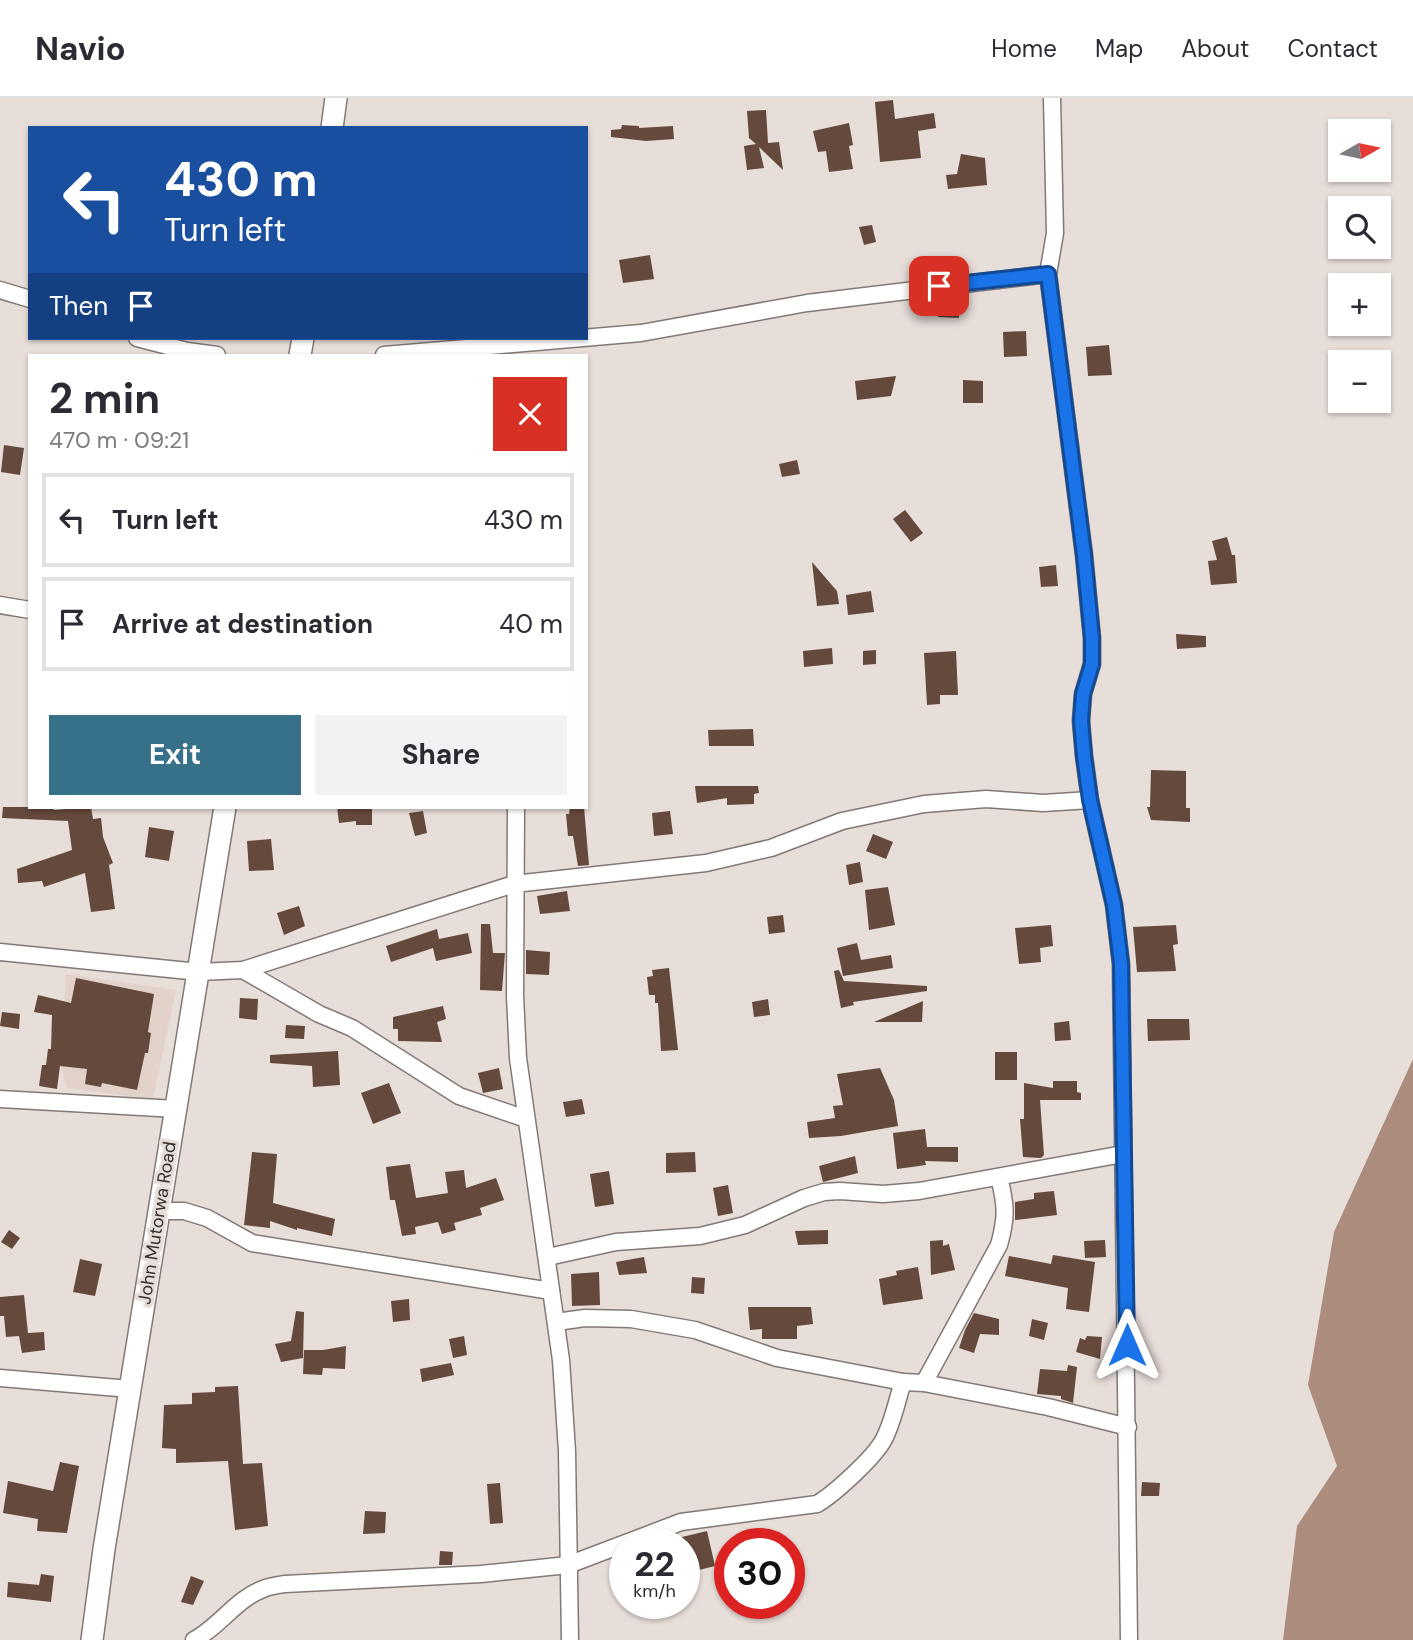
<!DOCTYPE html>
<meta charset="utf-8">
<style>
body{margin:0;font-family:"DM Sans",sans-serif;background:#f2f2f3;color:#2b2b33;height:100vh;display:flex;flex-direction:column;font-size:26px;white-space:nowrap}
*{box-sizing:border-box;margin:0}
p{font-size:23px;color:#7c7c81}
.icon{flex:none;width:38px;height:38px;fill:none;stroke:currentColor;stroke-width:2;stroke-linecap:round;stroke-linejoin:round}
.map{position:relative;flex:1;overflow:hidden}
.details{position:absolute;left:28px;top:256px;width:560px;height:455px;display:flex;flex-direction:column;background:#fff;border-radius:0px;box-shadow:0 2px 5px #0004}
.details>*{flex:none}
.top-card{position:absolute;left:28px;top:28px;width:560px;height:214px;border-radius:0px;box-shadow:0 2px 5px #0004;background:#1a4fa0;color:#fff;overflow:hidden}
.needle{width:46px;rotate:81deg}
.buttons{position:absolute;left:1328px;top:21px;display:grid;gap:14px}
.buttons a{display:grid;place-items:center;width:63px;height:63px;border-radius:0px;background:#fff;box-shadow:0 2px 5px #0004;font-size:35px}
.speed{position:absolute;left:609px;top:1430px;display:flex;gap:14px;font-size:35px;font-weight:700;text-align:center}
.speed>*{display:grid;place-content:center;width:91px;height:91px;border-radius:50%;background:#fff;box-shadow:0 2px 5px #0004;line-height:1}
.speed small{font-size:18px;font-weight:400}
.speed .limit{border:10px solid #d22;background:#fff;color:#111}
.pin{position:absolute;display:grid;place-items:center;width:60px;height:60px;color:#fff;margin:-30px;border-radius:14px;box-shadow:0 4px 10px #0006}
.me{position:absolute;width:77px;margin:-38px;rotate:0deg;stroke-linejoin:round;filter:drop-shadow(0 0 5px #0008)}
.turn{display:flex;align-items:center;gap:24px;height:147px;padding:0 21px;font-size:32px}
.turn .icon{width:91px;height:91px;stroke-width:2.5}
.turn b{display:block;font-size:49px;line-height:60px}
.then{display:flex;align-items:center;height:66px;padding:0 21px;background:#0003;gap:14px;font-size:26px}
.round{display:grid;place-items:center;flex:none;width:74px;height:74px;border-radius:0px;background:#f2f2f3}
.head{display:flex;align-items:center;justify-content:space-between;height:119px;padding:0 21px}
h1{font-size:42px;font-weight:700;line-height:52px}
.cta{display:flex;gap:14px;margin-top:auto;padding:14px 21px}
.cta a{flex:1;height:80px;border-radius:0px;background:#367089;color:#fff;font-size:28px;font-weight:700;line-height:80px;text-align:center}
.cta a+a{background:#f2f2f3;color:#2b2b33}
ul{padding:0;list-style:none}
li{display:flex;align-items:center;gap:21px;height:94px;margin:0 14px 10px;padding:0 7px;border:4px solid #e1e1e2;border-radius:0px}
li div{flex:1}
li b{display:block;font-size:26px}
li em{font-style:normal}
header{display:flex;align-items:center;gap:42px;box-sizing:border-box;height:98px;padding:0 35px;background:#fff;border-bottom:2px solid #e1e1e2}
header strong{font-size:33px}
nav{display:flex;gap:38px;margin-inline-start:auto;font-size:24px}
.map>svg:first-child{display:block}
</style>
<header>
<strong>Navio</strong>
<nav><a>Home</a><a>Map</a><a>About</a><a>Contact</a></nav>
</header>
<div class="map">
<svg width="1413" height="1542" viewBox="0 0 1413 1542">
<rect width="100%" height="100%" fill="#e7ddd9"/>
<path fill="#e3d2c9" d="M66 876 176 892 153 1001 67 990 61 969Z"/>
<path fill="#ab8c7d" d="M1413 961V1542H1283L1297 1428 1337 1368 1308 1287 1334 1134Z"/>
<g fill="#65493c">
<path d="M893 2 895 21 934 15 936 30 918 33 921 60 880 64 875 4Z"/>
<path d="M766 12 768 45 779 44 783 72 759 49 764 70 747 72 744 48 756 46 749 40 747 13Z"/>
<path d="M849 25 853 47 849 48 853 71 829 74 826 53 818 54 813 33Z"/>
<path d="M622 27 639 28V30L673 28 674 41 646 43 611 39V32L621 31Z"/>
<path d="M961 56 985 60 987 87 948 91 946 77 957 76Z"/>
<path d="M872 127 876 144 864 147 859 129Z"/>
<path d="M650 157 654 181 623 185 619 162Z"/>
<path d="M958 204 959 220 938 219V205Z"/>
<path d="M1026 233 1027 258 1004 259 1003 234Z"/>
<path d="M1109 247 1112 277 1088 278 1086 249Z"/>
<path d="M896 278 891 298 857 302 855 283Z"/>
<path d="M963 282 983 283V305H963Z"/>
<path d="M4 347 24 350 20 377 1 374Z"/>
<path d="M797 362 800 376 782 379 779 366Z"/>
<path d="M905 412 923 435 911 444 893 421Z"/>
<path d="M1227 439 1232 457H1235L1237 485 1211 487 1208 463 1217 462 1212 443Z"/>
<path d="M812 464 837 493 839 506 817 508Z"/>
<path d="M1056 467 1058 488 1041 489 1039 469Z"/>
<path d="M871 493 874 514 848 517 846 497Z"/>
<path d="M1176 536 1206 538V549L1177 551Z"/>
<path d="M832 550 833 566 804 569 803 553Z"/>
<path d="M876 552V566L863 567V553Z"/>
<path d="M956 553 958 597H940V606L927 607 924 555Z"/>
<path d="M753 631 754 648H709L708 632Z"/>
<path d="M1151 672 1186 673V710H1190V724L1151 722 1147 709H1150Z"/>
<path d="M695 688H758L759 695 754 696V706L727 707V700L697 705Z"/>
<path d="M3 709H54V712L91 709 93 721 101 720 103 739 113 765 109 767 115 811 91 814 85 775 44 789 42 783 18 785 17 771 72 752 68 723 2 720Z"/>
<path d="M337 709H372V727H356V723L339 725Z"/>
<path d="M570 709H584L589 767 578 768 573 738H568L566 716H569Z"/>
<path d="M423 713 427 735 415 738 409 715Z"/>
<path d="M670 713 673 736 654 738 652 715Z"/>
<path d="M149 729 174 733 169 763 145 759Z"/>
<path d="M873 736 893 744 886 761 866 753Z"/>
<path d="M271 741 274 772 249 773 247 743Z"/>
<path d="M860 764 863 784 849 787 846 767Z"/>
<path d="M888 789 895 827 869 832 865 792Z"/>
<path d="M567 793 570 813 540 816 537 798Z"/>
<path d="M299 808 305 828 284 837 277 815Z"/>
<path d="M783 817 785 834 769 836 767 819Z"/>
<path d="M481 826H490L493 855H505L502 893 480 892Z"/>
<path d="M1051 827 1053 848 1040 850 1041 864 1019 866 1015 830Z"/>
<path d="M1176 827 1178 846 1173 847 1176 873 1137 874 1133 829Z"/>
<path d="M437 831 439 841 468 835 472 855 436 863 433 850 391 864 386 848Z"/>
<path d="M857 845 861 862 891 857 893 870 843 878 837 850Z"/>
<path d="M526 852 550 854 549 877 526 876Z"/>
<path d="M669 870 678 952 661 953 658 905H655V897H649L647 879 653 878 652 872Z"/>
<path d="M839 872 844 883 927 888V893L853 904 854 907 841 910 834 873Z"/>
<path d="M76 880 154 896 148 934 151 935 148 955H145L137 992 102 985 101 989 85 986 87 971 60 968 57 991 39 988 42 967H46L48 951H51L52 917 34 914 38 897 71 905Z"/>
<path d="M240 900 258 901 257 922 239 920Z"/>
<path d="M768 901 770 917 754 919 752 904Z"/>
<path d="M923 903 922 924H874Z"/>
<path d="M443 908 446 921 437 924 442 944 398 943V931H393V919Z"/>
<path d="M2 914 20 916 19 931 0 928Z"/>
<path d="M1147 921H1189L1190 942 1148 943Z"/>
<path d="M1069 923 1071 942 1055 943 1054 925Z"/>
<path d="M286 927 305 928 304 941 285 940Z"/>
<path d="M338 953 340 987 313 989 312 968 270 965V957Z"/>
<rect x="995" y="954" width="22" height="28"/>
<path d="M499 970 503 991 483 995 478 975Z"/>
<path d="M880 970 894 1002 898 1028 841 1038 809 1040 807 1024 835 1020 833 1008 843 1007 837 976Z"/>
<path d="M1053 983H1077V994L1081 995V1002H1040L1044 1057 1041 1060 1023 1059 1020 1021H1024V985L1053 990Z"/>
<path d="M389 985 401 1015 373 1026 361 995Z"/>
<path d="M582 1001 585 1016 566 1019 563 1004Z"/>
<path d="M925 1031 927 1049H958V1064L925 1063 926 1067 897 1071 893 1035Z"/>
<path d="M252 1054 277 1056 273 1105 335 1121 332 1138 297 1130V1132L270 1123V1130L244 1127Z"/>
<path d="M695 1054 696 1074 666 1075V1055Z"/>
<path d="M855 1058 858 1075 823 1084 819 1068Z"/>
<path d="M410 1066 416 1100 448 1095 445 1074 464 1072 466 1090 496 1080 504 1102 480 1110 482 1117 454 1125 456 1132 442 1136 438 1124 415 1129 416 1136 402 1138 395 1102H390L386 1069Z"/>
<path d="M609 1073 614 1106 595 1109 590 1076Z"/>
<path d="M728 1087 733 1115 718 1118 713 1090Z"/>
<path d="M1054 1093 1057 1117 1015 1122V1104L1034 1101V1095Z"/>
<path d="M9 1132 20 1140 12 1151 1 1144Z"/>
<path d="M828 1132V1146L798 1147 795 1133Z"/>
<path d="M943 1142V1148L949 1146 955 1172 931 1177 930 1143Z"/>
<path d="M1105 1142 1106 1159 1085 1160 1084 1143Z"/>
<path d="M1053 1157 1095 1164 1089 1214 1066 1211 1068 1190 1005 1178 1009 1158 1051 1166Z"/>
<path d="M644 1159 647 1175 619 1177 616 1164Z"/>
<path d="M80 1161 102 1166 95 1198 73 1194Z"/>
<path d="M918 1169 923 1201 883 1207 879 1181 897 1177 896 1173Z"/>
<path d="M599 1174 600 1207 572 1208 571 1176Z"/>
<path d="M692 1179 705 1180 704 1196 691 1195Z"/>
<path d="M24 1197 28 1235 44 1234 45 1252 22 1255 19 1238 6 1239 4 1218H0V1199Z"/>
<path d="M409 1201 410 1222 393 1224 391 1203Z"/>
<path d="M748 1209H811L813 1226 797 1228V1241H762V1231L750 1232Z"/>
<path d="M296 1213 304 1214 303 1260 281 1264 275 1246 291 1243Z"/>
<path d="M974 1215 999 1221V1237L980 1236 974 1255 959 1250 965 1232Z"/>
<path d="M1032 1221 1048 1225 1044 1242 1029 1238Z"/>
<path d="M464 1238 467 1257 453 1260 449 1241Z"/>
<path d="M1087 1238 1102 1239 1100 1261 1076 1254 1080 1240 1085 1242Z"/>
<path d="M346 1248 345 1271 323 1270 322 1277 303 1276 304 1252H323Z"/>
<path d="M451 1265 454 1277 422 1284 420 1271Z"/>
<path d="M1068 1267 1077 1269 1073 1305 1061 1301V1298L1037 1296 1040 1271 1067 1273Z"/>
<path d="M238 1288 243 1366 262 1365 268 1428 235 1432 228 1363 176 1365V1351L162 1350 164 1307 192 1306V1295L215 1294V1289Z"/>
<path d="M60 1364 79 1368 67 1435 37 1433 38 1421 3 1415 8 1383 53 1393Z"/>
<path d="M1142 1384 1160 1385 1159 1398H1141Z"/>
<path d="M500 1385 503 1425 490 1426 487 1386Z"/>
<path d="M365 1413 386 1414 385 1435 363 1436Z"/>
<path d="M707 1433 715 1468 691 1474 682 1439Z"/>
<path d="M440 1453 453 1454 452 1467H439Z"/>
<path d="M41 1476 54 1478 51 1504 7 1499 8 1484 39 1487Z"/>
<path d="M191 1478 204 1483 193 1507 181 1504Z"/>
</g>
<g fill="none" stroke-linecap="round" stroke-linejoin="round">
<g stroke="#827975" stroke-width="19">
<g id="minor">
<path d="M1052 0 1055 135 1048 176 1084 457 1092 540V566L1083 596 1081 623 1084 658 1090 702 1114 807 1121 866 1129 1542"/>
<path d="M0 192 30 201"/>
<path d="M137 240 187 253 217 257"/>
<path d="M384 257 641 235 807 205 1048 176"/>
<path d="M0 507 30 512"/>
<path d="M516 709 515 898 518 960 561 1262 567 1353 570 1542"/>
<path d="M0 854 199 874 243 872 514 786 706 765 771 750 842 723 924 706 986 701 1043 705 1090 702"/>
<path d="M243 872 319 916 352 930 459 998 526 1021"/>
<path d="M0 1001 176 1011"/>
<path d="M160 1113H184L207 1120 252 1145 551 1193"/>
<path d="M548 1159 616 1144 700 1138 745 1127 804 1100 824 1094 840 1093 883 1096 919 1093 1123 1056"/>
<path d="M556 1224 585 1220 631 1221 695 1232 777 1260 903 1284 924 1285 999 1147C1007 1119 1006 1107 999 1079"/>
<path d="M0 1280 130 1291"/>
<path d="M924 1285 1048 1309 1128 1329"/>
<path d="M194 1542C219 1529 236 1501 263 1491 270 1488 278 1487 285 1486L481 1476 568 1467 681 1424 817 1406C834 1396 875 1359 884 1341 893 1324 897 1302 903 1284"/>
</g>
</g>
<g stroke="#827975" stroke-width="24">
<g id="tertiary">
<path d="M332 30 336 0"/>
<path d="M300 257 303 240"/>
<path d="M92 1542 104 1451 225 709"/>
</g>
</g>
<use href="#minor" stroke="#fff" stroke-width="16"/>
<use href="#tertiary" stroke="#fff" stroke-width="21"/>
</g>
<g fill="none" stroke-linecap="round" stroke-linejoin="round">
<g stroke="#114b97" stroke-width="18">
<path id="route" d="M939 188 1048 176 1084 457 1092 540V566L1083 596 1081 623 1084 658 1090 702 1114 807 1121 866 1127 1247"/>
</g>
<use href="#route" stroke="#1a73e8" stroke-width="12"/>
</g>
<g text-anchor="middle" dominant-baseline="central" stroke-width="7" stroke-linejoin="round" paint-order="stroke">
<g font-size="18" fill="#322e2c" stroke="#e7ddd9">
<text transform="translate(157 1125) rotate(-81)">John Mutorwa Road</text>
</g>
</g>
</svg>
<div class="buttons">
<a><svg class="needle" viewBox="-14 -14 28 28"><path d="M0-13l5 13h-10z" fill="#e53935"/><path d="M0 13l5-13h-10z" fill="#7c7c81"/></svg></a>
<a><svg class="icon" aria-label="search" viewBox="0 0 24 24"><circle cx="10" cy="10" r="6"/><path d="M15 15l6 6"/></svg></a>
<a>+</a>
<a>−</a>
</div>
<div class="speed"><div>22<small>km/h</small></div><div class="limit">30</div></div>
<div class="pin" style="left:939px;top:188px;background:#d93025"><svg class="icon" aria-label="arrive" viewBox="0 0 24 24"><path d="M6 21V4h12l-3 4 3 4H6"/></svg></div>
<svg class="me" style="left:1127px;top:1247px" viewBox="-20 -20 40 40"><path d="M0-17L14 15 0 8-14 15z" fill="#1a73e8" stroke="#fff" stroke-width="4"/></svg>
<div class="top-card">
<div class="turn"><svg class="icon" aria-label="left" viewBox="0 0 24 24"><path d="M17 20v-9H6M10 6l-5 5 5 5"/></svg><div><b>430 m</b>Turn left</div></div>
<div class="then">Then<svg class="icon" aria-label="arrive" viewBox="0 0 24 24"><path d="M6 21V4h12l-3 4 3 4H6"/></svg></div>
</div>
<section class="details">
<div class="head"><div><h1>2 min</h1><p>470 m · 09:21</p></div><a class="round" style="background:#d93025;color:#fff"><svg class="icon" aria-label="close" viewBox="0 0 24 24"><path d="M6 6l12 12M18 6L6 18"/></svg></a></div>
<ul>
<li><svg class="icon" aria-label="left" viewBox="0 0 24 24"><path d="M17 20v-9H6M10 6l-5 5 5 5"/></svg><div><b>Turn left</b></div><em>430 m</em></li>
<li><svg class="icon" aria-label="arrive" viewBox="0 0 24 24"><path d="M6 21V4h12l-3 4 3 4H6"/></svg><div><b>Arrive at destination</b></div><em>40 m</em></li>
</ul>
<div class="cta"><a>Exit</a><a>Share</a></div>
</section>
</div>
